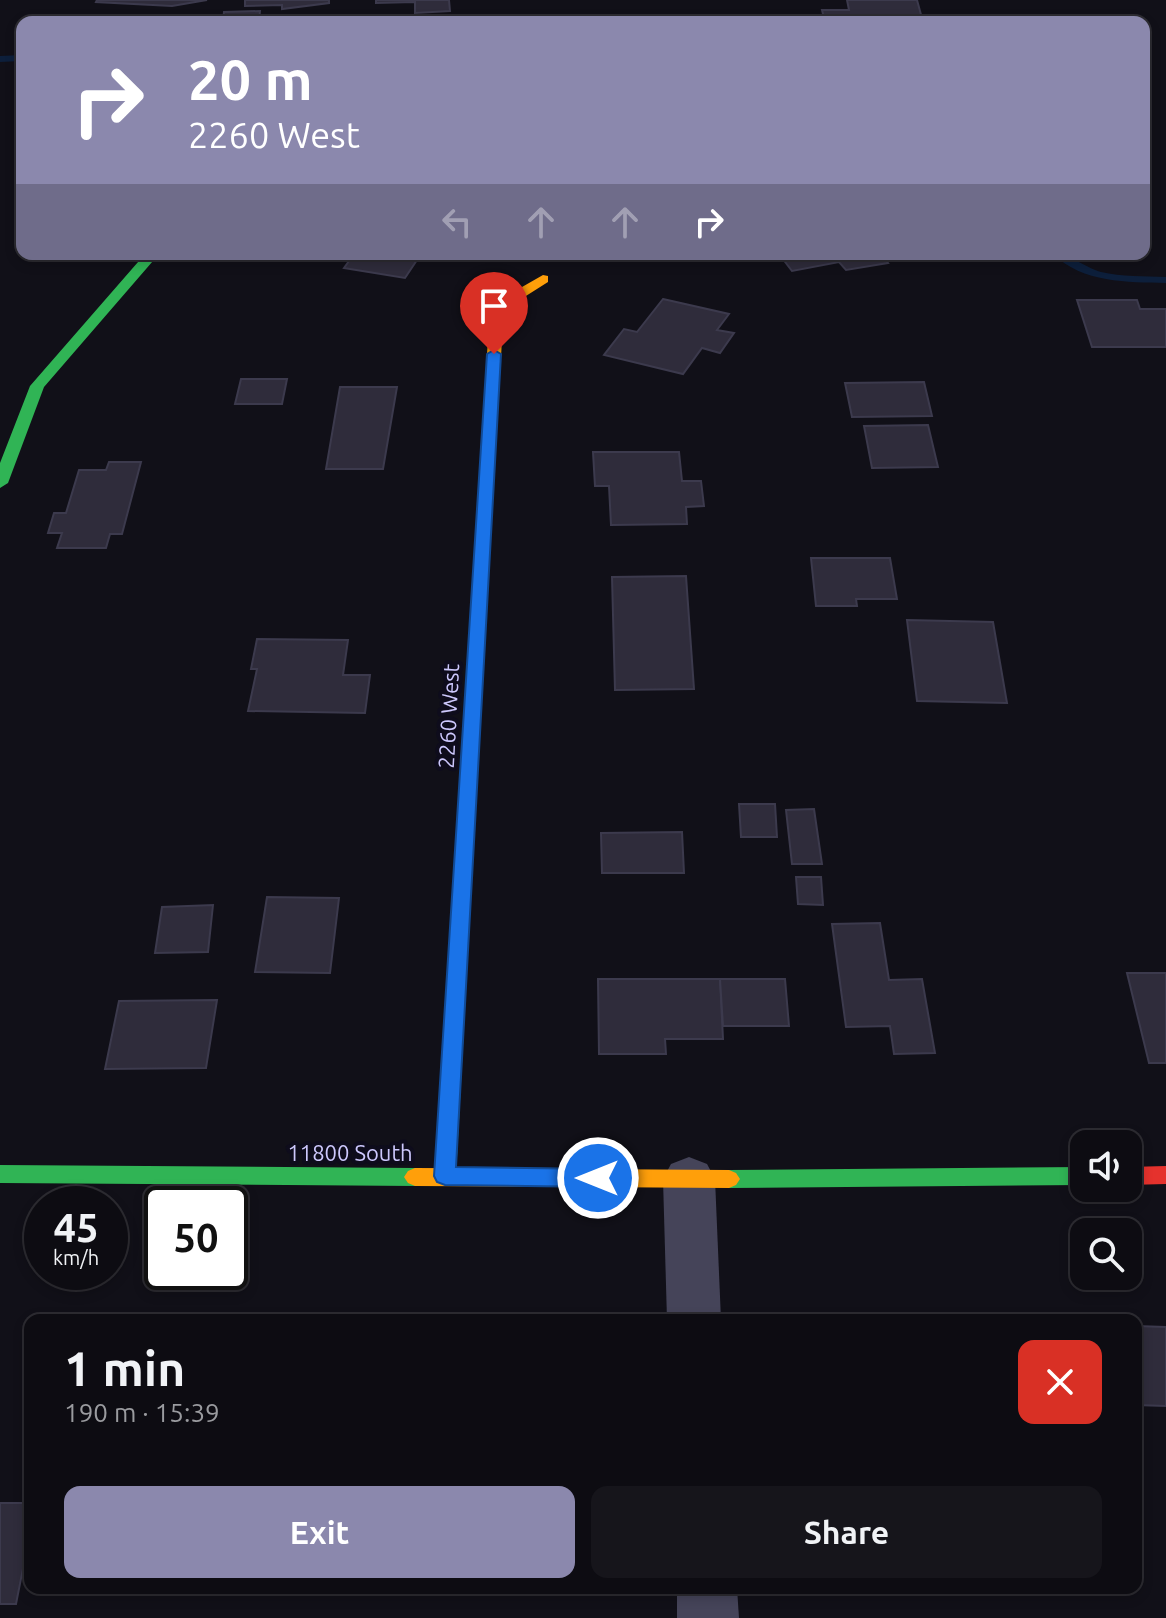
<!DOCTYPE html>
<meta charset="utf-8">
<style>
body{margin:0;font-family:Ubuntu,sans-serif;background:#16151b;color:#f1f3f6;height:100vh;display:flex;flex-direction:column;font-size:30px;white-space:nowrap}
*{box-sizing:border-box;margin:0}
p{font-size:26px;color:#9a9b9f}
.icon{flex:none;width:44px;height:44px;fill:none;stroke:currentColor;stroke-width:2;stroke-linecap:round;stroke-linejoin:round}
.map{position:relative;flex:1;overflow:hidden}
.side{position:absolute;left:24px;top:1314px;width:1118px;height:280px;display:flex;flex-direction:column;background:#0d0c12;border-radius:16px;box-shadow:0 4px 12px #0003,0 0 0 2px #2d2c32}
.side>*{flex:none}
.guide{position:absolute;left:16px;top:16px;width:1134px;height:244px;border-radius:16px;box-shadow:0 4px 12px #0003,0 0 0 2px #2d2c32;background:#8b88ad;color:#fff;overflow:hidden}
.buttons{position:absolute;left:1070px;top:1130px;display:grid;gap:16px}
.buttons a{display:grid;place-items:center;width:72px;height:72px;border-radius:16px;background:#0d0c12;box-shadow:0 4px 12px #0003,0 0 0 2px #2d2c32;font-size:40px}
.speed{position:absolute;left:24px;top:1186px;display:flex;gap:16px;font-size:40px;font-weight:700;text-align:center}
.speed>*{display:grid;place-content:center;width:104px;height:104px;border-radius:50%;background:#0d0c12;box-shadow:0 4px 12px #0003,0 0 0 2px #2d2c32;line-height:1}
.speed small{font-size:20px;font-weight:400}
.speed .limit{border:4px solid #111;border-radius:12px;background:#fff;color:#111}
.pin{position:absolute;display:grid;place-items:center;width:68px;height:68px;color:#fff;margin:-82px -34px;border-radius:50% 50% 50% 0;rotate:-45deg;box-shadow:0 0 8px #0007}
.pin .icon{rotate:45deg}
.me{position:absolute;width:88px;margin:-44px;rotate:270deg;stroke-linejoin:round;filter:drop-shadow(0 0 6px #0008)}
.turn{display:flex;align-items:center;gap:28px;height:168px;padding:0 40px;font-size:36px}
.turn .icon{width:104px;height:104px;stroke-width:2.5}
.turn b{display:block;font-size:56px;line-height:68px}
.lanes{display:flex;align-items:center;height:76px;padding:0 40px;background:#0003;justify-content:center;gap:40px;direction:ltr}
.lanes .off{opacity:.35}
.round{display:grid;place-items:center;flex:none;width:84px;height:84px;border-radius:16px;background:#16151b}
.headline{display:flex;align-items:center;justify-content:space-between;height:136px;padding:0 40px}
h1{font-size:48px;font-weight:600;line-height:60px}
.primary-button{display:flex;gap:16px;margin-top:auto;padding:16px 40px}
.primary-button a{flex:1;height:92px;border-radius:16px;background:#8b88ad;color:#fff;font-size:32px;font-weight:600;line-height:92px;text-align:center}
.primary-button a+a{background:#16151b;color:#f1f3f6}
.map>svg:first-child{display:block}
</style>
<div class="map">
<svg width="1166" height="1618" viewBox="0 0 1166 1618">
<rect width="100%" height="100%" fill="#111018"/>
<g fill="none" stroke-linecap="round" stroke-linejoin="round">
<g fill="#0d1f3b" fill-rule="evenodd">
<path d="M22 55V61L0 62V56Z"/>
<path d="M1053 254C1070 254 1084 267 1101 272 1122 277 1144 276 1166 277V283C1127 282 1083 283 1053 254Z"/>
</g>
</g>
<g fill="#2f2c3b" stroke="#3c3a4d" stroke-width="2">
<path d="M97 0H207L172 6 96 2Z"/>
<path d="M245 0H329V3L282 9V5L245 6Z"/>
<path d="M376 0H449L450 11 415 13V2L376 3Z"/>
<path d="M847 0H917L923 22H825L822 10H849Z"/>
<path d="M260 11 259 22H223L224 12Z"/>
<path d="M354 254H421L405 278 344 268Z"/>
<path d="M779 254H881L888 263 846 270 839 262 792 271Z"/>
<path d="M663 299 729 314 717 330 734 333 720 353 702 348 683 374 604 355 624 329 637 332Z"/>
<path d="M1077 300H1137L1140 309H1166V347H1092Z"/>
<path d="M241 379H287L282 404H235Z"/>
<path d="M924 382 932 416 852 417 845 383Z"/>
<path d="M340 387H397L383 469H326Z"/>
<path d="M928 425 938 467 872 468 864 426Z"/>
<path d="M593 452H679L682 481H701L704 506 686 507 687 524 611 525 609 486H595Z"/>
<path d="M109 462H141L122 534H110L106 548H57L62 533H48L54 513H66L79 470H106Z"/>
<path d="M811 558H890L897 599H856L857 606H816Z"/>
<path d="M686 576 694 689 615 690 612 577Z"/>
<path d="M907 620 993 622 1007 703 917 701Z"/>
<path d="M257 639 348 640 343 675H370L365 713 248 711 257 669H251Z"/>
<path d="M739 804H775L777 837H741Z"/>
<path d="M814 809 822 864H792L786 810Z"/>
<path d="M682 832 684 873H602L601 833Z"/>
<path d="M796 877H821L823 905 798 904Z"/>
<path d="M267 897 339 898 330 973 255 972Z"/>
<path d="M213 905 208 952 155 953 162 907Z"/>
<path d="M880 923 889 980 922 979 935 1053 894 1054 890 1026 846 1027 832 924Z"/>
<path d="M1127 973H1166V1063H1149Z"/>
<path d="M598 979H720L723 1039H665L666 1054H599Z"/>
<path d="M720 979H785L789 1026H723Z"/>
<path d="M217 1000 206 1068 105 1069 119 1001Z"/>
<path d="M147 1315H212L211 1320H146Z"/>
<path d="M488 1316V1320H428V1317Z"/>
<path d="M1136 1326 1166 1327V1406L1136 1405Z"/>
<path d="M0 1503H30V1533L16 1604H0Z"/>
</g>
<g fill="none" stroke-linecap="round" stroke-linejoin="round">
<g fill="#454459" fill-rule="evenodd">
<path d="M689 1157 707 1164 715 1179 721 1320H667L663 1179 671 1164Z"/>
<path d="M677 1588H737L739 1618H677Z"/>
</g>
<g fill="#30b455" fill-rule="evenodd">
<path d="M145 254H159L44 387 8 483 0 488V463L30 386Z"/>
<path d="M474 685 482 691 456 1176 452 1182 445 1185 438 1182 434 1176 466 691Z"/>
<path d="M0 1165 415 1168 422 1171 426 1177 422 1183 415 1186 0 1183Z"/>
<path d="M1084 1167V1185L729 1188 722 1185 718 1179 722 1173 729 1170Z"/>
</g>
<g fill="#ff9f0a" fill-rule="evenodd">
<path d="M543 275 548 276V282L518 301 503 322 482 691 474 697 466 691 489 322 508 295Z"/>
<path d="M415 1168 729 1170 736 1173 740 1179 736 1185 729 1188 415 1186 408 1183 404 1177 408 1171Z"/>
</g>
<path fill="#e5322d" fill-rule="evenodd" d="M1166 1166V1184L1128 1185V1167Z"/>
</g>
<path fill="#1a73e8" stroke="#114b97" stroke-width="2" d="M494 350 501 354 456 1167 598 1169 605 1171 609 1178 605 1184 598 1187 445 1185 437 1182 434 1176 487 354Z"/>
<g text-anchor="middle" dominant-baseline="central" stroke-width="8" stroke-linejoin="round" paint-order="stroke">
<g font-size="22" fill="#cdc8fd" stroke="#0e0c1c">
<text transform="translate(448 716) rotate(-87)">2260 West</text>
<text x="350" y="1152">11800 South</text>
</g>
</g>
</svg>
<div class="buttons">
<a><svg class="icon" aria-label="sound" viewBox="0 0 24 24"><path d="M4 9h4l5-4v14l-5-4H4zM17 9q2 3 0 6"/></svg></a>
<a><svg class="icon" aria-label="search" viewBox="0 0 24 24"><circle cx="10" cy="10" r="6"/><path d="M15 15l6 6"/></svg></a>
</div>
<div class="speed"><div>45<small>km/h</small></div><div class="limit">50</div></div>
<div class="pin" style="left:494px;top:354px;background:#d93025"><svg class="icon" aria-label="arrive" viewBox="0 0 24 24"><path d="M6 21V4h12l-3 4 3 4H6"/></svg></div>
<svg class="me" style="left:598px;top:1178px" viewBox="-20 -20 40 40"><circle r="17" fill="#1a73e8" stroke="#fff" stroke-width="3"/><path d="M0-11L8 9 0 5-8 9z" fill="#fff"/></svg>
<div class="guide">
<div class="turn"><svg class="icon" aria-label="right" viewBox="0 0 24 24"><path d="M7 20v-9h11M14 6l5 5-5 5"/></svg><div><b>20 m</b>2260 West</div></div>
<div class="lanes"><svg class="icon off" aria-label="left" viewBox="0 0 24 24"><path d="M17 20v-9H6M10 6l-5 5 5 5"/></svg><svg class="icon off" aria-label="ahead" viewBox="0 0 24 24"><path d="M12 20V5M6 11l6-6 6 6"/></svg><svg class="icon off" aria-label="ahead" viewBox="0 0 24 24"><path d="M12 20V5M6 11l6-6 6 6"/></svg><svg class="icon" aria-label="right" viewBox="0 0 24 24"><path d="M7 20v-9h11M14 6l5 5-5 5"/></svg></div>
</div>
<section class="side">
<div class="headline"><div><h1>1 min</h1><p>190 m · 15:39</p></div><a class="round" style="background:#d93025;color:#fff"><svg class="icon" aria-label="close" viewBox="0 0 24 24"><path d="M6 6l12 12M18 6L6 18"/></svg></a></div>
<div class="primary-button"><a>Exit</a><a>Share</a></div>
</section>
</div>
